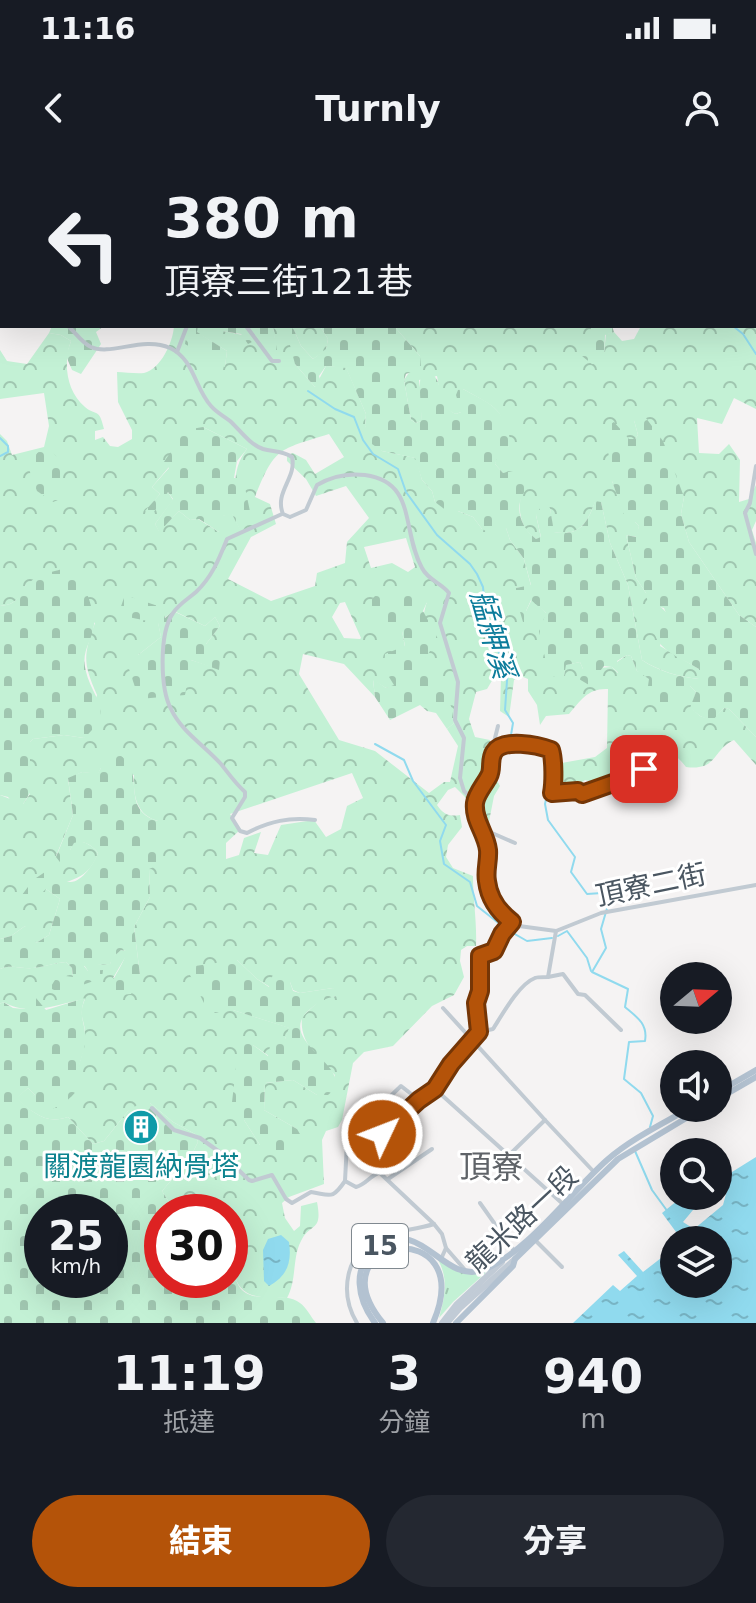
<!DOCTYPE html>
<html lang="zh-TW">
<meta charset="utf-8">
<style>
body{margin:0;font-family:"DejaVu Sans","Noto Sans TC",sans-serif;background:#242831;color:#f1f3f6;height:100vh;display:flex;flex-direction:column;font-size:30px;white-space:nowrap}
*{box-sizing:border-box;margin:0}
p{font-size:26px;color:#9ea1a6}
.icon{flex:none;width:44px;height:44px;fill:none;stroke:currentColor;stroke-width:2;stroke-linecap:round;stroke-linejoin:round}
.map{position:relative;height:1163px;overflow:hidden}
.sheet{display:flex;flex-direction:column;background:#171b24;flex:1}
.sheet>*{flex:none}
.banner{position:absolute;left:0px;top:0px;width:756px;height:168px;box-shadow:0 8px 32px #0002;background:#171b24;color:#f1f3f6;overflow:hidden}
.needle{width:52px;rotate:71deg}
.buttons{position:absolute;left:660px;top:802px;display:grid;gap:16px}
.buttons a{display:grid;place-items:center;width:72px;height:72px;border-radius:50%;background:#171b24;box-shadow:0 8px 32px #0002;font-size:40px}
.speed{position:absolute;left:24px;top:1034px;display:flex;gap:16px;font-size:40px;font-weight:700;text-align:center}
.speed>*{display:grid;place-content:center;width:104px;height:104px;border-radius:50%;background:#171b24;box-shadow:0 8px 32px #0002;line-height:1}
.speed small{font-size:20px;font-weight:400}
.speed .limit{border:12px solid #d22;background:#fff;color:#111}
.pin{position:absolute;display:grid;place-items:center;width:68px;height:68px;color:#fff;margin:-34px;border-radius:16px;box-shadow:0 4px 12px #0006}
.me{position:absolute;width:88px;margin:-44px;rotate:47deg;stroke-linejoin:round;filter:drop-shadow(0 0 6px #0008)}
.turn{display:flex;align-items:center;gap:28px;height:168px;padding:0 32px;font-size:36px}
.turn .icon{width:104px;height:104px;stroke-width:2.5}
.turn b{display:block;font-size:56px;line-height:68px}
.eta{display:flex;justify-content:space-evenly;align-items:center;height:136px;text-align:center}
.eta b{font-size:48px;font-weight:800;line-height:56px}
.action{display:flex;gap:16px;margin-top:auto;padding:16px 32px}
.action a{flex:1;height:92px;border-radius:48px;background:#b45309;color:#fff;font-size:32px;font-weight:800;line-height:92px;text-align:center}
.action a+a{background:#242831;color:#f1f3f6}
.status{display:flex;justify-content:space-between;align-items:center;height:56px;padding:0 40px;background:#171b24;direction:ltr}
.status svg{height:22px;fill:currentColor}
header{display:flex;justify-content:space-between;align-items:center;height:104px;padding:0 32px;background:#171b24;font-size:36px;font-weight:800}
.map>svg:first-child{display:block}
</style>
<div class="status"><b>11:16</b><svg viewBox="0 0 49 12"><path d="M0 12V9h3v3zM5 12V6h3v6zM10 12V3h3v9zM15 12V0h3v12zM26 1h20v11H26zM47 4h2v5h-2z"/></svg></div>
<header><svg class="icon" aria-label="back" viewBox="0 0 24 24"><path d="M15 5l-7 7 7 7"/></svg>Turnly<svg class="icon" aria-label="person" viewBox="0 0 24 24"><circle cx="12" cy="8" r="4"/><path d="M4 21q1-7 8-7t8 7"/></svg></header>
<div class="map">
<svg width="756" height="1163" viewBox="0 0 756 1163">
<defs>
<pattern id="grass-tufts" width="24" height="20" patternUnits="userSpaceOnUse" patternTransform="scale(2)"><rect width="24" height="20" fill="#c3f1d5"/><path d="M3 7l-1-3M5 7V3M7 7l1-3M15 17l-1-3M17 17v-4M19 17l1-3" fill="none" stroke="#a0c6b0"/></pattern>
<pattern id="forest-crowns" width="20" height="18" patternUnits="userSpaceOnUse" patternTransform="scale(2)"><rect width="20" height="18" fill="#c3f1d5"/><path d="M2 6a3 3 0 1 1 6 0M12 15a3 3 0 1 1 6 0" fill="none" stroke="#a0c6b0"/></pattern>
<pattern id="cemetery-stones" width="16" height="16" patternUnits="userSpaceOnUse" patternTransform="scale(2)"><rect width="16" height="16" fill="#c3f1d5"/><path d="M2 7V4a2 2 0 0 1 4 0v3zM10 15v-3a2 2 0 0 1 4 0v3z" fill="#a0c6b0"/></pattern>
<pattern id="water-ripples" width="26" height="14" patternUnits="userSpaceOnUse" patternTransform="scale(2)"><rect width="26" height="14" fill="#90daee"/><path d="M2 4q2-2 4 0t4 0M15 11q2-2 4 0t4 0" fill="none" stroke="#78b4c4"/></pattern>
</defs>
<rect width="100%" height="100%" fill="#f5f3f3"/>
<path fill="url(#grass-tufts)" d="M437 1098C456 1115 468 1115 491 1108L453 1142 439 1158C445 1137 449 1118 437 1098Z"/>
<g fill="url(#forest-crowns)" fill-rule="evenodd">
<path d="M20 0H676L674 2Z"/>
<path d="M754 32H756V249L734 238 722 264 697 258 699 293 719 294 729 284 740 300 739 342 749 339 756 325V361L752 370 756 383V467L739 455 689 382 681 354 684 337 634 260 638 275 635 279 629 280 612 321 626 358 629 362H635L639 366 637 377 626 375 636 418 646 433 667 453 660 486 699 509V519C679 517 659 511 642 500L628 425 610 383 601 342H595C587 364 579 377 553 372L550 348 536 355 541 378 536 379C520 368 518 352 521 334L495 304 496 298 509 286C502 246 498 249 463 229L461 252 456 254C439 248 440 232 437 216L419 220 422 243 421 261 416 263 411 260 404 220 420 196 394 166H591V180L603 202 606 174 614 172 622 181 634 179 641 166H754Z"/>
<path d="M174 166H188L225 206 227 191 196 172 198 166H221L223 171 257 178 276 191 273 166H320L328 179 326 190 313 199 301 186 294 170 295 204 315 227 326 206 346 207 366 254 365 266 382 291 416 298 422 320 432 331 435 342 473 357 482 369 506 368 510 380 524 399 531 426 516 428 526 451 532 439 546 453 564 516 565 505 580 502 583 509 612 507 618 513 617 502 627 495 631 496 637 511 682 526H690L696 532 691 548 700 556 712 560 724 548 729 549 756 577V605L734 580C712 590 718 611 686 607 674 591 664 588 646 584L641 591 645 610 642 612 592 627 589 621 585 620 573 629 556 628 553 625 556 604 595 597 607 588 608 529C588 528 581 540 569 554L546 556 540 565 537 545 528 531V519L521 516 514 520 509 557 500 551 501 517 493 519 487 529 476 532 469 559 475 577 490 580V607L500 626 494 636 486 677H478L470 663 475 647 455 627 448 630 437 645C443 654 449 657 460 655L462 667 448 685 446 697 453 708 473 716C473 740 477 762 476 786H467L461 790 460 801 464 817 454 835 432 846 393 886 364 892 353 903 342 960 338 967 326 971 322 980 324 1024 289 1037 282 1043 285 1058 294 1071 300 1066 301 1046 317 1042C323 1073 310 1062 301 1081 292 1098 297 1120 287 1138 266 1137 243 1141 235 1117 233 1109 237 1100 234 1091L230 1089V1052H175L162 1031 189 1000 198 982 195 974 173 962 150 943 128 951 104 981 93 984 68 957C46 965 32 952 16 938L28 928 35 935 31 937 76 916C79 904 84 891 85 877 86 859 77 858 85 839 57 844 31 857 3 842L0 844V809C11 804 21 809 33 808 43 807 54 803 66 802L72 808 73 817 50 828 88 811 84 805 110 804 112 797 121 790 127 791 126 796 113 818 140 815 134 767 150 737 149 709 158 661C136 655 133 635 134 615L101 608 98 614 82 612 68 619 73 655 56 696 70 690 74 682C83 680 92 685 98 693 89 720 69 720 46 729L60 739 49 775 36 783 25 766 11 776 0 779V635L23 644 30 634V582L33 579 64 575 84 578 97 535C83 503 83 496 95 463L26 425C20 438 15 445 0 446V274L7 281 12 295 44 287 49 266 44 233 0 239V190L7 201 27 204 49 173 61 175 71 181C63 202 66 231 85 247 97 257 99 247 104 269L95 271V280L103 277 110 286 118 287 132 279V270L118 242 117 212C125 212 136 214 144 213 161 209 173 182 174 166ZM203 267 247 289C228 313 237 341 240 369L232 353 222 356 219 372 198 359 190 360 179 351 159 371 155 364 173 340 168 332 146 351 160 334 152 327ZM329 274 344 297 315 314 306 300 293 293 287 295V301L306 319 316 336 346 326 369 358 347 382 345 403 317 413 315 426 271 441 228 419 251 377 276 364 270 344 255 337C275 287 278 290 329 274ZM406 378 415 407 408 412 392 403 371 408 364 387ZM345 442 361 478 360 479 344 478 332 457 340 443ZM427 442C422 454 420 487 423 500 429 521 449 535 454 563L447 569 458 586 450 622H444L429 633 375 591 339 580 299 514 303 494 344 504 375 537 373 520 386 528 394 526 405 487 402 471ZM174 451 205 466 215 457 220 466 206 484V497L219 509 191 500 138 495 161 477 158 462ZM352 613 363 638 347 646 341 669 326 677 314 660 281 665 268 695 254 693 261 672 244 678 239 695 226 699V683L241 669 230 654ZM237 800 257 819 270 827 290 822 293 830 300 833 333 828 336 836 321 839 302 857C299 883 319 898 335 915L328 935H317L293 920 265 923 264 950 297 969 260 985 244 960 253 885 269 896 285 879 290 868 233 850Z"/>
</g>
<g fill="url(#cemetery-stones)" fill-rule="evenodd">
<path d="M52 166H104L96 172 101 184 81 214 72 210 66 196 71 181 61 175 49 173Z"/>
<path d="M188 166H198L197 172 227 191 225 207 185 184Z"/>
<path d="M221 166H273L277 191 269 194 258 179 248 184 241 174 222 171Z"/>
<path d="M290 166 294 170 301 186 313 199 326 189 328 179 320 166H394L420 196 421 208 406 214 404 220 411 260 416 263 421 261C422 246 418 229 421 215L432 213C445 226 436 245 456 254L461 252 456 235 458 230 463 229C486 242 500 245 508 271 509 276 511 280 510 284 507 292 497 295 495 304L503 313 519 310 529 326C513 342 518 366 536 379L541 377 536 355 542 345 547 344 550 348 554 372C579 377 588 363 595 341L601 342 610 383 628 425 642 500C658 511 679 517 699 519V509C676 495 653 490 652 460L666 453 664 448 648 444 646 433 636 418 626 375 636 377 639 366 635 362 629 363 625 358 612 321 605 267 614 262 629 279H635L638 275 634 260 637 255 643 254 663 281 684 337 681 354 689 382 739 455 756 467V577L729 549 724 548 712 561 700 556 690 548 696 532 690 526H682L671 543 654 545 647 533 649 519 637 511 631 496 627 495 617 501 620 514 612 507 604 506 589 525 579 519 583 509 580 502 566 505 564 516 560 518 549 515 539 471 546 453 531 440 526 451 527 463 523 462 514 431 516 428 531 425 524 399 510 380 506 368 494 375 482 369 473 357 458 351H447L435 342 432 331 422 320 415 298 382 291 372 284 365 266 366 254 346 208 326 206 319 216 321 223 315 227 295 204 286 170Z"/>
<path d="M591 166H612L614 172 605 175 604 203 592 204 582 196 591 180Z"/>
<path d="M203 267 247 289 237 301 234 318H243L252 361 240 370 232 354 223 356 228 368 219 372 199 359 190 360 179 351 159 372 155 364 173 339 168 332 151 356 145 351 160 334 152 327 169 308 164 302 185 270Z"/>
<path d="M48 287 63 304V338L53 342 37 331 27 304 40 290Z"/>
<path d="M62 409C69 415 80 422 85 429 89 437 95 457 94 465 92 481 82 490 85 507 91 540 117 548 84 578L64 575 33 579 30 582V633L23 644 15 646 8 637 0 635V446C23 444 16 432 30 422 38 415 52 412 62 409Z"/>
<path d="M382 429 390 438 404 433 427 442 423 451 438 479 424 500 451 546 454 563 447 569 436 553 427 551 420 545 390 560 375 537 373 519 386 528 394 525 384 509 385 494 405 486 402 471C385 466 372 463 366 445Z"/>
<path d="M125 435 161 447 165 458 173 451 205 466 215 457 220 466 206 484V496L220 500 219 510 191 500 185 535 139 539 129 509 138 495 161 477 158 463 118 455Z"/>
<path d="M107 590C155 602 114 648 158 661L160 667 164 703 149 709 150 737 134 767 140 815 131 834 120 835 110 829C113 815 125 804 126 791L121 790 113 797 110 804 84 806 88 811 103 810 102 818 60 833 50 828 58 815 73 817 72 808 66 802C54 803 44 807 33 808 21 809 11 804 0 809V779L11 776 25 766 33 770 36 783 49 775 60 739 46 729 32 742 23 743 22 735 33 720 51 708C55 712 61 719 66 721 79 727 94 704 98 693 92 685 83 680 74 683L70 690 79 698 74 708 63 706 56 697 73 655 68 618 82 612 98 613 101 608 99 596Z"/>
<path d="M237 800 257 819 269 827 273 814 285 807 292 812 290 822 293 831 300 833 333 828 337 831 336 836C323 839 318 842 308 851 283 875 325 895 334 915 335 916 336 926 336 928L328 935H317L293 920 265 923 264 950 297 969 304 981 290 1000 260 985 244 960 231 951 239 881 253 885 268 896 272 876 285 879 289 868 233 850 215 853 205 845 188 811 195 806Z"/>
<path d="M36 838 46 850 85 838C77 858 87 863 85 883 83 899 74 911 80 927 68 941 60 949 41 951L30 938 35 935 28 928 17 938C32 952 46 965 68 957L93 984 104 981 128 951 142 942 150 943 173 962 195 974 198 982 189 1000 162 1031 175 1052H162V1120H230V1089L234 1091C237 1100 233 1107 235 1116 243 1151 279 1128 300 1143 306 1147 311 1157 316 1163H0V844L3 842 13 848 25 849 29 842ZM42 1052H110V1120H42Z"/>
</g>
<g fill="url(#water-ripples)">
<path d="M756 997V1163H573L613 1125 620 1131 637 1116 618 1095 624 1091 643 1112 674 1088V1124H718V1080H682L662 1053 683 1036H716L693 1050 683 1062 694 1069 723 1045 732 1012Z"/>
<path d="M281 1075 289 1082C292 1103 287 1116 269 1126L264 1121 263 1090 268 1079Z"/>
</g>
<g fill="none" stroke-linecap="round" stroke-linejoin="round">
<g stroke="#90daee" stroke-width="2">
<path d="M13 0V2"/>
<path d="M623 0V2"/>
<path d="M0 39 2 37"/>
<path d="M0 46 2 53"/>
<path d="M0 61 2 60"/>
<path d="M733 166 743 174 756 194"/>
<path d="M308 231 335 249 354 257 363 280 373 294 398 309 406 332 437 375 470 404 477 414 483 427 486 458 492 482 508 506 505 550 513 563 510 581C519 594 533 587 546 594L549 625 545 644 548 660 575 697 571 712 587 734 602 733 608 745 601 769 606 788 592 812 628 829 625 847C637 857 648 864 645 881L629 882 624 919 641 933 653 956 650 967"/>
<path d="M0 278 8 286V292L0 296"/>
<path d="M375 584 404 600 413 621 446 665 440 681 444 704 470 722 477 746 506 769 527 781 552 778"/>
<path d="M558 776 567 771 587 798 591 811"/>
<path d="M635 991 652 1030 668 1052"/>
</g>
<g stroke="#c1cad2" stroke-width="4">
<path d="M7 2V0"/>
<path d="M710 2 712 0"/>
<path d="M0 17 2 14"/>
<path d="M0 94 2 95"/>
<path d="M754 137 756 151"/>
<path d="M68 166C75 172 82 183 91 187 111 196 143 176 170 188 194 199 195 229 211 246 217 253 224 256 230 261 240 270 249 284 263 289 273 292 282 290 292 297 297 318 274 332 283 354L290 357 306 350 317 325C332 316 348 313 365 315 417 322 401 370 422 408 428 420 441 423 449 433L440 463 458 522 455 560 464 578 460 618 464 631 474 641 477 663 484 673 488 689 487 721 494 743 501 753 519 766 556 771 601 753 756 725"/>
<path d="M246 166 272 201H279"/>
<path d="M177 192 187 166"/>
<path d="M756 306 750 343 745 353 756 394"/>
<path d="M282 354 227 379C219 399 212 417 196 432 188 439 179 444 173 453 159 473 160 528 171 549 181 571 205 586 221 604 229 614 235 623 245 632V637L232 658 240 671 247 673C270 661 289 657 315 660"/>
<path d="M490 598 498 566"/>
<path d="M474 641C479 635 490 617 491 610 493 599 492 594 501 585L538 584 551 590C554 600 554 623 552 633L578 631 582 634 613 623 639 619 643 615 644 605"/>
<path d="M488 681 492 673 515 683"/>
<path d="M548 817 563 814 578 834 585 835 621 870"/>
<path d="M443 848 545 960"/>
<path d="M479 872 476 843 480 831V796L494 791 502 774 512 762"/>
<path d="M435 929 564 1045"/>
<path d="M152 948 174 970 200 978 221 993 249 1020 252 1021 272 1015 286 1039 292 1043 311 1032C331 1035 332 1040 345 1021"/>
<path d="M347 982 434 1064 442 1074 446 1088 441 1099"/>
<path d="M361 992 419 940 435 929 451 904 479 872 493 869C502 855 519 824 535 818 536 817 547 817 548 817L556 771"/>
<path d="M508 996 545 960 594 1012"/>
<path d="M381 1012C370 1015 367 1024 356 1027L345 1021 347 982 345 970 374 952 401 926 419 940"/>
<path d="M388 1019 432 989"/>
<path d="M480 1043 514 1091"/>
<path d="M535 1080 562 1107"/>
<path d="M446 1088 466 1111"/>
<path d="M357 1163C339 1133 345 1093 379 1077 396 1070 416 1070 434 1064"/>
</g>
<g stroke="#c1cbd6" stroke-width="6">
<path d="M442 1163 456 1145 502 1102"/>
<path d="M447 1163 460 1148 515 1099"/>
</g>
<g stroke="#b3c2d1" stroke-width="6">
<path d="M718 932 756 910"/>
<path d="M718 939 756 917"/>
<path d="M375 1163C358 1140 350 1107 378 1087 422 1056 442 1124 483 1110 526 1094 572 1031 607 1000 631 979 662 964 690 948"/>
<path d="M383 1163C311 1075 480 1053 433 1163"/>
<path d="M456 1163 513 1106 515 1099 618 999 703 948"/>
</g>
</g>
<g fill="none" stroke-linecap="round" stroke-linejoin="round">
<g stroke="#753606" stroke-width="20">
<path id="route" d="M382 974 419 940 435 929 451 904 479 872 476 843 480 831V796L494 791 502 774 512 762C499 752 489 739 487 721 485 711 489 700 488 690 486 673 473 660 475 643 476 634 485 624 489 616 493 609 489 600 494 592 503 578 538 585 551 590 554 600 554 623 552 633L578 631 582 634 613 623 639 619 644 609"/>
</g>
<use href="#route" stroke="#b45309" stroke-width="14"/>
</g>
<defs>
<g id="building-disc" transform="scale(1.8)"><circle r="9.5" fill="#0f9aa8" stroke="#fff"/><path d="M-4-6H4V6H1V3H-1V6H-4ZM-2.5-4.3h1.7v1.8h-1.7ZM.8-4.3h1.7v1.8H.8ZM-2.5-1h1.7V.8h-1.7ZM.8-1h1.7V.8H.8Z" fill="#fff"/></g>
</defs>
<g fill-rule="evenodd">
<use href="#building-disc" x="141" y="967"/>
</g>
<g text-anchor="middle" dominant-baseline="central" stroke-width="6" stroke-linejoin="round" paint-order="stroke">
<rect fill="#fff" stroke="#808990" stroke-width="2" x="352" y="1064" width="56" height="44" rx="6"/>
<g font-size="26" font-weight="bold" fill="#4a5661">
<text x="380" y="1086">15</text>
</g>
<g font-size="28" fill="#4a5661" stroke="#fff">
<text transform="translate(651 725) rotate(-12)">頂寮二街</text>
<text transform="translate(522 1059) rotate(-43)">龍米路一段</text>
</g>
<g font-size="28" fill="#0d838f" stroke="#fff">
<text x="141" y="1006">關渡龍園納骨塔</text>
</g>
<g font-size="30" font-style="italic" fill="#0c7c9b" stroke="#fff">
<text transform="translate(493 474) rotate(74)">艋舺溪</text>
</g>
<g font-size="32" fill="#5f6368" stroke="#fff">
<text x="491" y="1007">頂寮</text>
</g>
</g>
</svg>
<div class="buttons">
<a><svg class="needle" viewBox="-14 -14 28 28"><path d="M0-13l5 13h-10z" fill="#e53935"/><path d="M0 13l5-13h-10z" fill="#9ea1a6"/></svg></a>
<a><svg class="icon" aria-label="sound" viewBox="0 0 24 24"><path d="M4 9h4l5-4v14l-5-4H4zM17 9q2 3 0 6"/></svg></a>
<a><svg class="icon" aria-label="search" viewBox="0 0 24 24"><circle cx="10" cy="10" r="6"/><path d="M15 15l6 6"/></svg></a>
<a><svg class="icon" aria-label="layers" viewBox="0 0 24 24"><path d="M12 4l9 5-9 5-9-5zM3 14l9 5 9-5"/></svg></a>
</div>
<div class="speed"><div>25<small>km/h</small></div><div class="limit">30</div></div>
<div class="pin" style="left:644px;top:609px;background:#d93025"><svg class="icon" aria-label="arrive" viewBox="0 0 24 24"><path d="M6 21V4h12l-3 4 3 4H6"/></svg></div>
<svg class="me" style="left:382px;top:974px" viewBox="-20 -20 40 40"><circle r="17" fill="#b45309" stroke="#fff" stroke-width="3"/><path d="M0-11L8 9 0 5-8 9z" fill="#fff"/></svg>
<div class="banner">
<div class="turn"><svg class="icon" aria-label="left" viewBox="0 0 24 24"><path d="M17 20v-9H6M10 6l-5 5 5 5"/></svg><div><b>380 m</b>頂寮三街121巷</div></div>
</div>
</div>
<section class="sheet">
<div class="eta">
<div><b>11:19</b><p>抵達</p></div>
<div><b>3</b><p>分鐘</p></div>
<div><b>940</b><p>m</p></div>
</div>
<div class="action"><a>結束</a><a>分享</a></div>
</section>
